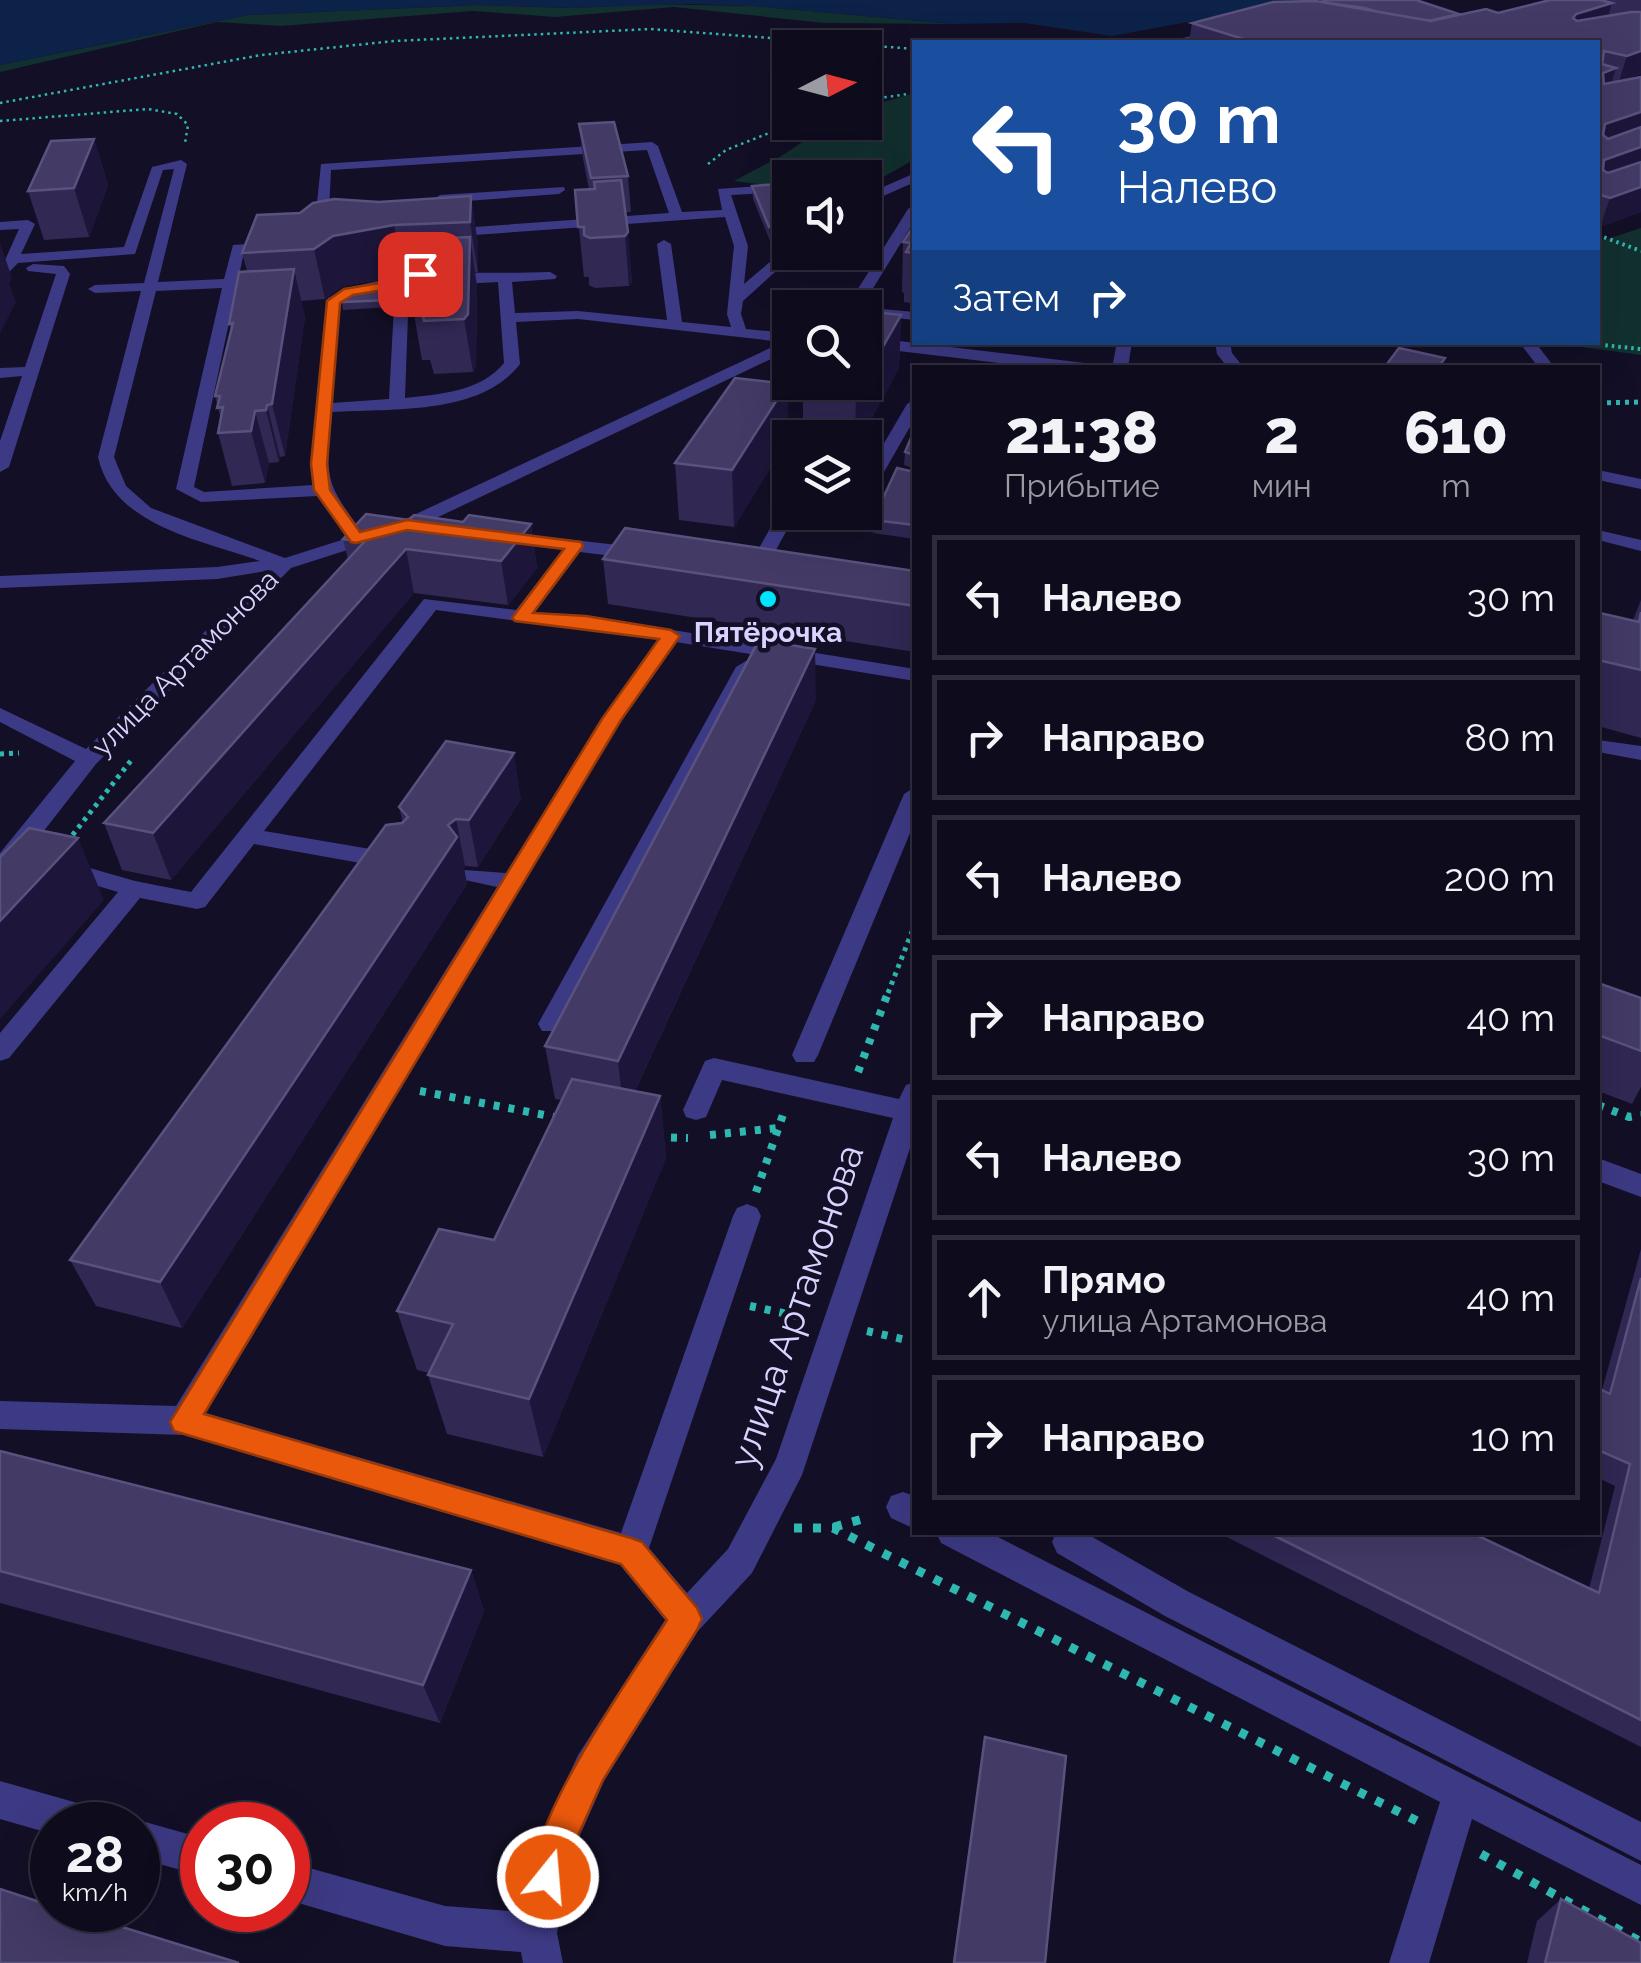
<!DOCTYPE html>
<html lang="ru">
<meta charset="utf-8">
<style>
body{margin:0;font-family:Raleway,sans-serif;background:#1c1929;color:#f1f3f6;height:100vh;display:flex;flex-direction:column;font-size:38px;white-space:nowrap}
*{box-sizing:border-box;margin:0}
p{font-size:32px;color:#9b9ba3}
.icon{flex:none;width:55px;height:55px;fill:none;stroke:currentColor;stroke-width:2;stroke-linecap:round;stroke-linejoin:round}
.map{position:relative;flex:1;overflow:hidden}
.sheet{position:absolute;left:912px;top:365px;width:688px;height:1170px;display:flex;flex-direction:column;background:#0e0b1c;border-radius:0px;box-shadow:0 10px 40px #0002,0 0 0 2px #2e2b3b}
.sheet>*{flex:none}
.banner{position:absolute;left:912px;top:40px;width:688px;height:305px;border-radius:0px;box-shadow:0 10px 40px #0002,0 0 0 2px #2e2b3b;background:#1a4fa0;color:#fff;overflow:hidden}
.needle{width:65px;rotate:84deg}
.fabs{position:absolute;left:772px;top:30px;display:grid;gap:20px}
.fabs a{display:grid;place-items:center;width:110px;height:110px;border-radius:0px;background:#0e0b1c;box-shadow:0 10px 40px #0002,0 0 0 2px #2e2b3b;font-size:50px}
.speed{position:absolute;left:30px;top:1802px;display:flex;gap:20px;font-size:50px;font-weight:700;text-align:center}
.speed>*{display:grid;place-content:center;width:130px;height:130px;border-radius:50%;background:#0e0b1c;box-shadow:0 10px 40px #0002,0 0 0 2px #2e2b3b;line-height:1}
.speed small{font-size:25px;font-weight:400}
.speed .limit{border:15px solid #d22;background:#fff;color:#111}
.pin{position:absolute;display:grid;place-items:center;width:85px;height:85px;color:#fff;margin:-42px;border-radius:20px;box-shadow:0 5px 15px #0006}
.me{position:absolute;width:110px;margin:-55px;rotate:17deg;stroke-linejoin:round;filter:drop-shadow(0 0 8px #0008)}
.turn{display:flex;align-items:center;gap:35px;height:210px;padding:0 40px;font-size:45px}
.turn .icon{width:130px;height:130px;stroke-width:2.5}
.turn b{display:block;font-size:70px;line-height:85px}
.then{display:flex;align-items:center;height:95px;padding:0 40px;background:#0003;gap:20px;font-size:38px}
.eta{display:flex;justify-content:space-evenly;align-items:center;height:170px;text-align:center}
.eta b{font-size:60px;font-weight:800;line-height:70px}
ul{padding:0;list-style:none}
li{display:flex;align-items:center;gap:30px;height:125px;margin:0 20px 15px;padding:0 20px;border:5px solid #2e2b3b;border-radius:0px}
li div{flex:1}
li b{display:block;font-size:38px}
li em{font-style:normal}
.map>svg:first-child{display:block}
</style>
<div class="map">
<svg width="1641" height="1963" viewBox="0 0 1641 1963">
<rect width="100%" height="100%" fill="#130f26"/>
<g fill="#12302f">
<path d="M645 4 753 6 954 24 824 23 674 7 555 17 473 11 280 26 217 22 0 72V65L248 15 478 5 571 8Z"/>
<path d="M915 93V159L873 183 865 178 819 165 765 185 734 181 783 155 831 123 865 122V107Z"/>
<path d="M1641 228V355L1552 343 1598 342V242Z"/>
</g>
<path fill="#0c2248" d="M0 0H1308L1112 36 1024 23 954 24 753 6 689 4 571 8 478 5 248 15 0 65Z"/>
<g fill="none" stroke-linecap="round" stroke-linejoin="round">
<g stroke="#2fb8b0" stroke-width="2.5" stroke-dasharray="2.5 4" stroke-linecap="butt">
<path d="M865 100 915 93"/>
<path d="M0 103 261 55 394 41 651 29 915 49"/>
<path d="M0 121 148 109 177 114 188 125 185 143"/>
<path d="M708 164 726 150 797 122"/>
</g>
<g stroke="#2fb8b0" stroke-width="4" stroke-dasharray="2.5 4" stroke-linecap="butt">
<path d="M1598 235 1641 251"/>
<path d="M1573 342 1641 349"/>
</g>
<g stroke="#2fb8b0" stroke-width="5" stroke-dasharray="4 5" stroke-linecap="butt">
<path d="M1598 403 1641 402"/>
<path d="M0 754 19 753"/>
<path d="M67 842 133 758"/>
<path d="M888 993 915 924"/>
</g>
<g stroke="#2fb8b0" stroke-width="8" stroke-dasharray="6 9" stroke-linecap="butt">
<path d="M858 1072 889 990"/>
<path d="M420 1091 560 1118"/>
<path d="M1598 1105 1629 1117 1641 1115"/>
<path d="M710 1135 778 1128"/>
<path d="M656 1137 688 1138"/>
<path d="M756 1192 785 1109"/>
<path d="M750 1306 806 1318"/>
<path d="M867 1331 915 1342"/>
</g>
<g stroke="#2fb8b0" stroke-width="9" stroke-dasharray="8 11" stroke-linecap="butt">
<path d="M834 1527 870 1517"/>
<path d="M794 1528H833L1417 1821"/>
<path d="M1481 1854 1641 1942"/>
</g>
<g fill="#3d3a85" fill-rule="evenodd">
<path d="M1222 29 1226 34 1173 42 1174 40Z"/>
<path d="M652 142 658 146 682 212 722 210 718 189 790 184V192L731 195 748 246 744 284 785 249 797 252 743 301 741 314 746 329 790 333V350L413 529 291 568 96 764 22 859 0 872V853L75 761 0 722V708L86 749 266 571 217 579 0 588V576L217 567 260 561C202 540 113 526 98 457L141 291 95 293 88 289 95 285 144 283 174 169 163 170 135 254 18 263 8 273 1 269 19 229 0 230V222L28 220 35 224 21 254 124 247 152 167 181 160 187 164 158 282 224 279 233 245 282 242V248L244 252 194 487 204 492 313 485 310 465 328 298C392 265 480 275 550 272L557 276 555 279 512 282 515 313 578 311 667 320 657 244 664 240 671 244 682 322 731 327 727 314 734 246 725 217 446 237 439 233 446 229 669 213 647 150 331 170 328 232 321 236 314 232 321 164ZM498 282 504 363C480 392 440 394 405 398L409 287ZM222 288 176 489 201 502 317 496 348 538 285 558 151 508 126 486 114 457 156 291ZM395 288 389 399 332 403 340 303 354 296ZM578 319 783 342 401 521 363 533C323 479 326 479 332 412 391 408 480 416 520 364L516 322Z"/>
<path d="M915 173V182L865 204V195Z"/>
<path d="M564 187 565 190 559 194 440 203 434 199 440 195Z"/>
<path d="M915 205V220L861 308H846L908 209Z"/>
<path d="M33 264 64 266 70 274 9 467 0 472V441L22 376 0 378V368L25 367 56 274 28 271 26 268Z"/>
<path d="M870 308 915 312V320L865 315V309Z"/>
<path d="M865 337 1085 363 1092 368H1041L865 347Z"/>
<path d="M1117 342H1132L1128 368H1112Z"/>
<path d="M1215 342H1230L1232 353 1244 368H1228L1217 354Z"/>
<path d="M1519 342H1535L1555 368H1539Z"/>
<path d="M915 399V418L884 472 865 471V461L873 462 907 404Z"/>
<path d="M1598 470 1641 479V489L1598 480Z"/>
<path d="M790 504V512H797L767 566 758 572 751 570 749 566 781 509Z"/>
<path d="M1598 530 1641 540V551L1598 540Z"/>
<path d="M501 532 645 548 654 554 645 560 580 552 535 612 586 616 915 669V681L676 642 622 720 206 1413 621 1533 733 1216 737 1208 747 1204 757 1208 761 1216 649 1548 687 1593 728 1549 776 1459 893 1118 722 1080 706 1117 696 1120 686 1117 683 1110 705 1061 714 1058 899 1099 906 1085 915 1082V1133L802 1475 752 1573 698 1631 604 1781 573 1851 557 1933 563 1963H523L521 1952 445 1946 288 1900V1862L445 1906 522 1912 535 1849 578 1755 665 1620 620 1565 184 1435 0 1429V1401L176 1406 497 887 465 880 461 875 465 870 506 873 602 719 658 640 436 610 264 831 394 853 406 861 402 866 394 869 254 844 205 907 197 909 140 898 9 1058 0 1061V1033L118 892 54 873 50 868 62 860 135 881 191 892 424 599 516 610 563 550 495 541 492 537Z"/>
<path d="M746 661 756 667 564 1024 560 1031H542L538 1024 736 667Z"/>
<path d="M1598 740 1641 746V760L1598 752Z"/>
<path d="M915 787V821L818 1055 814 1062H796L792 1055 904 794Z"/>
<path d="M1598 1158 1641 1174V1197L1598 1181Z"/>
<path d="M903 1492 915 1496V1529L891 1518 886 1507 891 1496Z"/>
<path d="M936 1532H988L1641 1865V1905L1472 1819 1429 1963H1389L1440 1802 941 1543Z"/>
<path d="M1056 1532H1091L1089 1535 1189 1592 1641 1822V1861L1165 1616 1057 1553 1052 1542Z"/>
<path d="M0 1781 88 1806 101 1812 107 1825H52V1834L0 1819Z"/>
<path d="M138 1820 202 1838V1876L138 1858V1825H126Z"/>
</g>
</g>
<g fill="#312854">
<path d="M1606 0H1641V74L1620 81 1641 212 1600 227 1598 226V42H1189L1192 23 1316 1 1458 15 1498 13Z"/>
<path d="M579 124 628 176 631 212H626L632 282 629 286 595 288 589 285V277H584L575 190 589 189 583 159Z"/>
<path d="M94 139 108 185 89 237 44 240 28 191Z"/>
<path d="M752 186 790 187V230L770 241 753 199Z"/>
<path d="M471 196 478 245V272H475L477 287 476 366 473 372 434 374 430 360H422L407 275 343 286 325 299 301 301 305 317 285 456 280 457 279 462 269 463 265 483 232 486 218 433 221 420 215 396 231 330 229 324 247 271 242 253 300 213 379 202Z"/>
<path d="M915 224V304L904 302V293L902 292 903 242Z"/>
<path d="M391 293 390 307 343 310 342 302Z"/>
<path d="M901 315 899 368 861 438H803V387Z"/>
<path d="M787 384 788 439 734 527 679 520 675 463Z"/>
<path d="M915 438V469L904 465 905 452Z"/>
<path d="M915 472V539L873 533V520Z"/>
<path d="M409 520 531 524 537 568 508 605 414 593 171 880 122 870 104 823 348 560 343 539Z"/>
<path d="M603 559 915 571V652L608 604Z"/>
<path d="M1641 600V738L1598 726V619L1633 620Z"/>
<path d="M816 700 635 1091 660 1096 666 1158 543 1457 447 1434 428 1375 429 1373 417 1370 397 1311 494 1240 562 1100 555 1099 545 1046Z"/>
<path d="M521 799 478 867 465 866 464 868 467 884 182 1328 96 1306 70 1260 403 823 399 807Z"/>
<path d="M1598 983 1641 998V1087L1632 1104 1598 1091Z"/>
<path d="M1641 1249V1747L1217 1532H1470L1589 1589 1615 1486 1598 1478V1388L1602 1390Z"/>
<path d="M0 1451 471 1570 484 1611 440 1723 0 1603Z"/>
<path d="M985 1737 1045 1963H953Z"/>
<path d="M1561 1899 1641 1963H1527L1537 1921Z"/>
</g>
<g fill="#1d163a">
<path d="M1612 3 1605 27 1566 42 1576 14Z"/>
<path d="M1641 51V74L1619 81 1627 56Z"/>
<path d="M1616 68 1608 94 1598 98 1603 73Z"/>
<path d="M1641 112V133L1598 151 1605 124Z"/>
<path d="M94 139 108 185 89 237 74 188Z"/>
<path d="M1641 147V168L1598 187 1604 160Z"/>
<path d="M1641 187V212L1600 227 1610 198Z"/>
<path d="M471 196 478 245V272L470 222Z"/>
<path d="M790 216V230L770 241 769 227Z"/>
<path d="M394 225 403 275 343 286 325 299 314 249 333 236Z"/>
<path d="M628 232 632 282 629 286 625 236Z"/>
<path d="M470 237 477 287 476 366 473 372 464 319Z"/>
<path d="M0 243 12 278 9 283 16 302 0 333Z"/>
<path d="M294 269 305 317 285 456 272 404Z"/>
<path d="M901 315 899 368 861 438H855L856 394 862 382H865V378Z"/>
<path d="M787 384 788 439 734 527 732 470Z"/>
<path d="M267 405 280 457 279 462 266 410Z"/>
<path d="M255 411 269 463 265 483 251 431Z"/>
<path d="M531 524 537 568 508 605 501 561Z"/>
<path d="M406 549 414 593 171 880 153 833Z"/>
<path d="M815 649 816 700 624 1114 618 1061Z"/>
<path d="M514 753 521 799 478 867 469 820Z"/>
<path d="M456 819 465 866 464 868 467 884 182 1328 160 1282 448 825Z"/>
<path d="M78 838 104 900 0 1019V921Z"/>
<path d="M660 1096 666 1158 543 1457 529 1399Z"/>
<path d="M471 1570 484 1611 440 1723 423 1685Z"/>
</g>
<g fill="#433a66" stroke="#5a527e" stroke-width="2.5">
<path d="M1328 0H1416L1459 14 1428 21 1378 12 1365 8 1320 2Z"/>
<path d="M1550 0H1601L1612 3 1576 14 1573 18 1577 21 1631 12H1641V51L1627 56 1604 51 1602 64 1616 68 1603 73 1604 84 1641 77V112L1605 124 1603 135 1608 139 1641 127V147L1604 160 1603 170 1608 173 1641 162V187L1610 198 1598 194V42H1253L1192 23 1273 2 1316 1 1431 21 1486 9 1498 13Z"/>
<path d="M614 122 628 176 591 178 579 124Z"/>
<path d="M94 139 74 188 28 191 51 141Z"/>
<path d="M621 180 628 232 625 236 590 238 584 235V227H578L575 190 595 189 594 182Z"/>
<path d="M788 183 790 187V216L769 227 752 186Z"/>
<path d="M471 196 470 222 394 225 333 236 314 249 242 253 257 215 300 213 313 203 334 199 379 202Z"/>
<path d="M915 224V253L906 252 911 243 903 242Z"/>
<path d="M470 237 468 314 464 319 424 321 421 307 413 308 416 254 403 255 404 240Z"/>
<path d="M294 269 272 404 267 405 266 410 255 411 251 431 218 433 223 407 217 408 220 396H215L233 323 229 324 239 272Z"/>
<path d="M390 285 389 300 342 302 354 292Z"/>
<path d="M865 311 901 315 865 378Z"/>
<path d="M1399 348 1445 358 1438 368H1384Z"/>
<path d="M735 378 787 384 732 470 675 463Z"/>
<path d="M806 382H862L856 394 803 387Z"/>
<path d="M911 438H915V455L905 452Z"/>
<path d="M897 468 915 472V525L873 520Z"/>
<path d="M366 514 409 520 414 515 463 522 469 515 531 524 501 561 406 549 153 833 104 823 364 542 343 539Z"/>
<path d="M625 528 915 571V606L603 559Z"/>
<path d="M1641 612V670L1598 660V622L1600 613 1639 622Z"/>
<path d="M759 640 815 649 618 1061 545 1046Z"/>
<path d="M446 741 514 753 469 820 456 819 448 825 457 837 160 1282 70 1260 386 825 402 823 408 817 399 807Z"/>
<path d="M29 828 78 838 0 921V857Z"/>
<path d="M1598 983 1641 998V1051L1598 1035Z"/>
<path d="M572 1079 660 1096 529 1399 428 1375 453 1324 397 1311 439 1229 494 1240Z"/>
<path d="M1641 1278V1720L1267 1532H1470L1599 1593 1630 1464 1598 1450V1388L1610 1394Z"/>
<path d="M0 1451 471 1570 423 1685 0 1571Z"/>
<path d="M985 1737 1066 1756 1045 1963H954Z"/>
<path d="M0 1889 52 1906V1910H67L239 1963H0Z"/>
<path d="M1561 1899 1641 1943V1963H1545Z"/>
</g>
<path fill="#ea580c" stroke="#983908" stroke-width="2.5" d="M420 270 426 274V283L353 295 340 303 327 464 330 490 360 532 407 520 581 542 583 546 533 613 586 616 671 630 680 636 621 720 204 1414 631 1538 642 1542 697 1608 702 1619 697 1630 603 1780 571 1851 561 1889 548 1894 536 1889C515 1838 636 1669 667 1620L621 1564 184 1434 174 1431 170 1422 602 719 659 639 515 621 512 618 564 549 407 530 356 543 351 542 314 490 311 464 327 301 344 289 414 277Z"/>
<circle fill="#00e5ff" stroke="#130f26" stroke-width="4" cx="768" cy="599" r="10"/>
<g text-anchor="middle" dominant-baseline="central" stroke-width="9" stroke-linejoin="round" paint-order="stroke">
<g font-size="28" font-weight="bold" fill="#d9d4ff" stroke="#130f26">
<text x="768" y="632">Пятёрочка</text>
</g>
<g font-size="28" fill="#d9d4ff" stroke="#130f26">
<text transform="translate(185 663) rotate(-45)">улица Артамонова</text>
</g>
<g font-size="38" fill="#d9d4ff" stroke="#130f26">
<text transform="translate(796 1306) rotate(-71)">улица Артамонова</text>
</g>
</g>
</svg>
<div class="fabs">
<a><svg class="needle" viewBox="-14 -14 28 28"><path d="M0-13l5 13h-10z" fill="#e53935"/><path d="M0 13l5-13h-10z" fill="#9b9ba3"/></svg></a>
<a><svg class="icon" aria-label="sound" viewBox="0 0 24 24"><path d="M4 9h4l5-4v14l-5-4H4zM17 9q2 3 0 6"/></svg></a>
<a><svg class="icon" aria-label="search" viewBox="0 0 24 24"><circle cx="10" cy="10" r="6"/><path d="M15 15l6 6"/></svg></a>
<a><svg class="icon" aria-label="layers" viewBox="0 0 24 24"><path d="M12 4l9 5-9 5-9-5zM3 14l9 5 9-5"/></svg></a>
</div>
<div class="speed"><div>28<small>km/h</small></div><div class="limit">30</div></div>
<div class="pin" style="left:420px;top:274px;background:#d93025"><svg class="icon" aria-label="arrive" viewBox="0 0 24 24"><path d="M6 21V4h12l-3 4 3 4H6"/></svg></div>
<svg class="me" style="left:548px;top:1877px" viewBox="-20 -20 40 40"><circle r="17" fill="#ea580c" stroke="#fff" stroke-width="3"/><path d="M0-11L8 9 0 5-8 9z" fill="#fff"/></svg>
<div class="banner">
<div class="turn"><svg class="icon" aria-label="left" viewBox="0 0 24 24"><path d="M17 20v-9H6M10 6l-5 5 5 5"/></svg><div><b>30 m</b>Налево</div></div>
<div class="then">Затем<svg class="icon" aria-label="right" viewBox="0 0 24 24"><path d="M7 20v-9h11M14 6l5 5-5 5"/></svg></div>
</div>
<section class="sheet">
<div class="eta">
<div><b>21:38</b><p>Прибытие</p></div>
<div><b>2</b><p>мин</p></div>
<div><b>610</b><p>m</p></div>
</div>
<ul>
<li><svg class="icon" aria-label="left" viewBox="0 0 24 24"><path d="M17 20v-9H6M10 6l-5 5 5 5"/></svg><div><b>Налево</b></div><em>30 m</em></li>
<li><svg class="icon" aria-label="right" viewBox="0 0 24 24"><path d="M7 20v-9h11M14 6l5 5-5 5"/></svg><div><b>Направо</b></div><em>80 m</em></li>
<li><svg class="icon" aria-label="left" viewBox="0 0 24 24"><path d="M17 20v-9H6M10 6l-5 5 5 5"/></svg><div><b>Налево</b></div><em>200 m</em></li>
<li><svg class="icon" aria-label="right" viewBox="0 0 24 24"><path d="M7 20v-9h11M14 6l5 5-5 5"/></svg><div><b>Направо</b></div><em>40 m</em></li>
<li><svg class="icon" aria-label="left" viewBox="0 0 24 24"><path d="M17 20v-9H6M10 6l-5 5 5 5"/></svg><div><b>Налево</b></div><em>30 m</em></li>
<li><svg class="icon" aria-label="ahead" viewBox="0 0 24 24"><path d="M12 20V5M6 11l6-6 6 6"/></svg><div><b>Прямо</b><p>улица Артамонова</p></div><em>40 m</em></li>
<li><svg class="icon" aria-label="right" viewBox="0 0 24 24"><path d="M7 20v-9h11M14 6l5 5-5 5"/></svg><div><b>Направо</b></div><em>10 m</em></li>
</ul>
</section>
</div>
